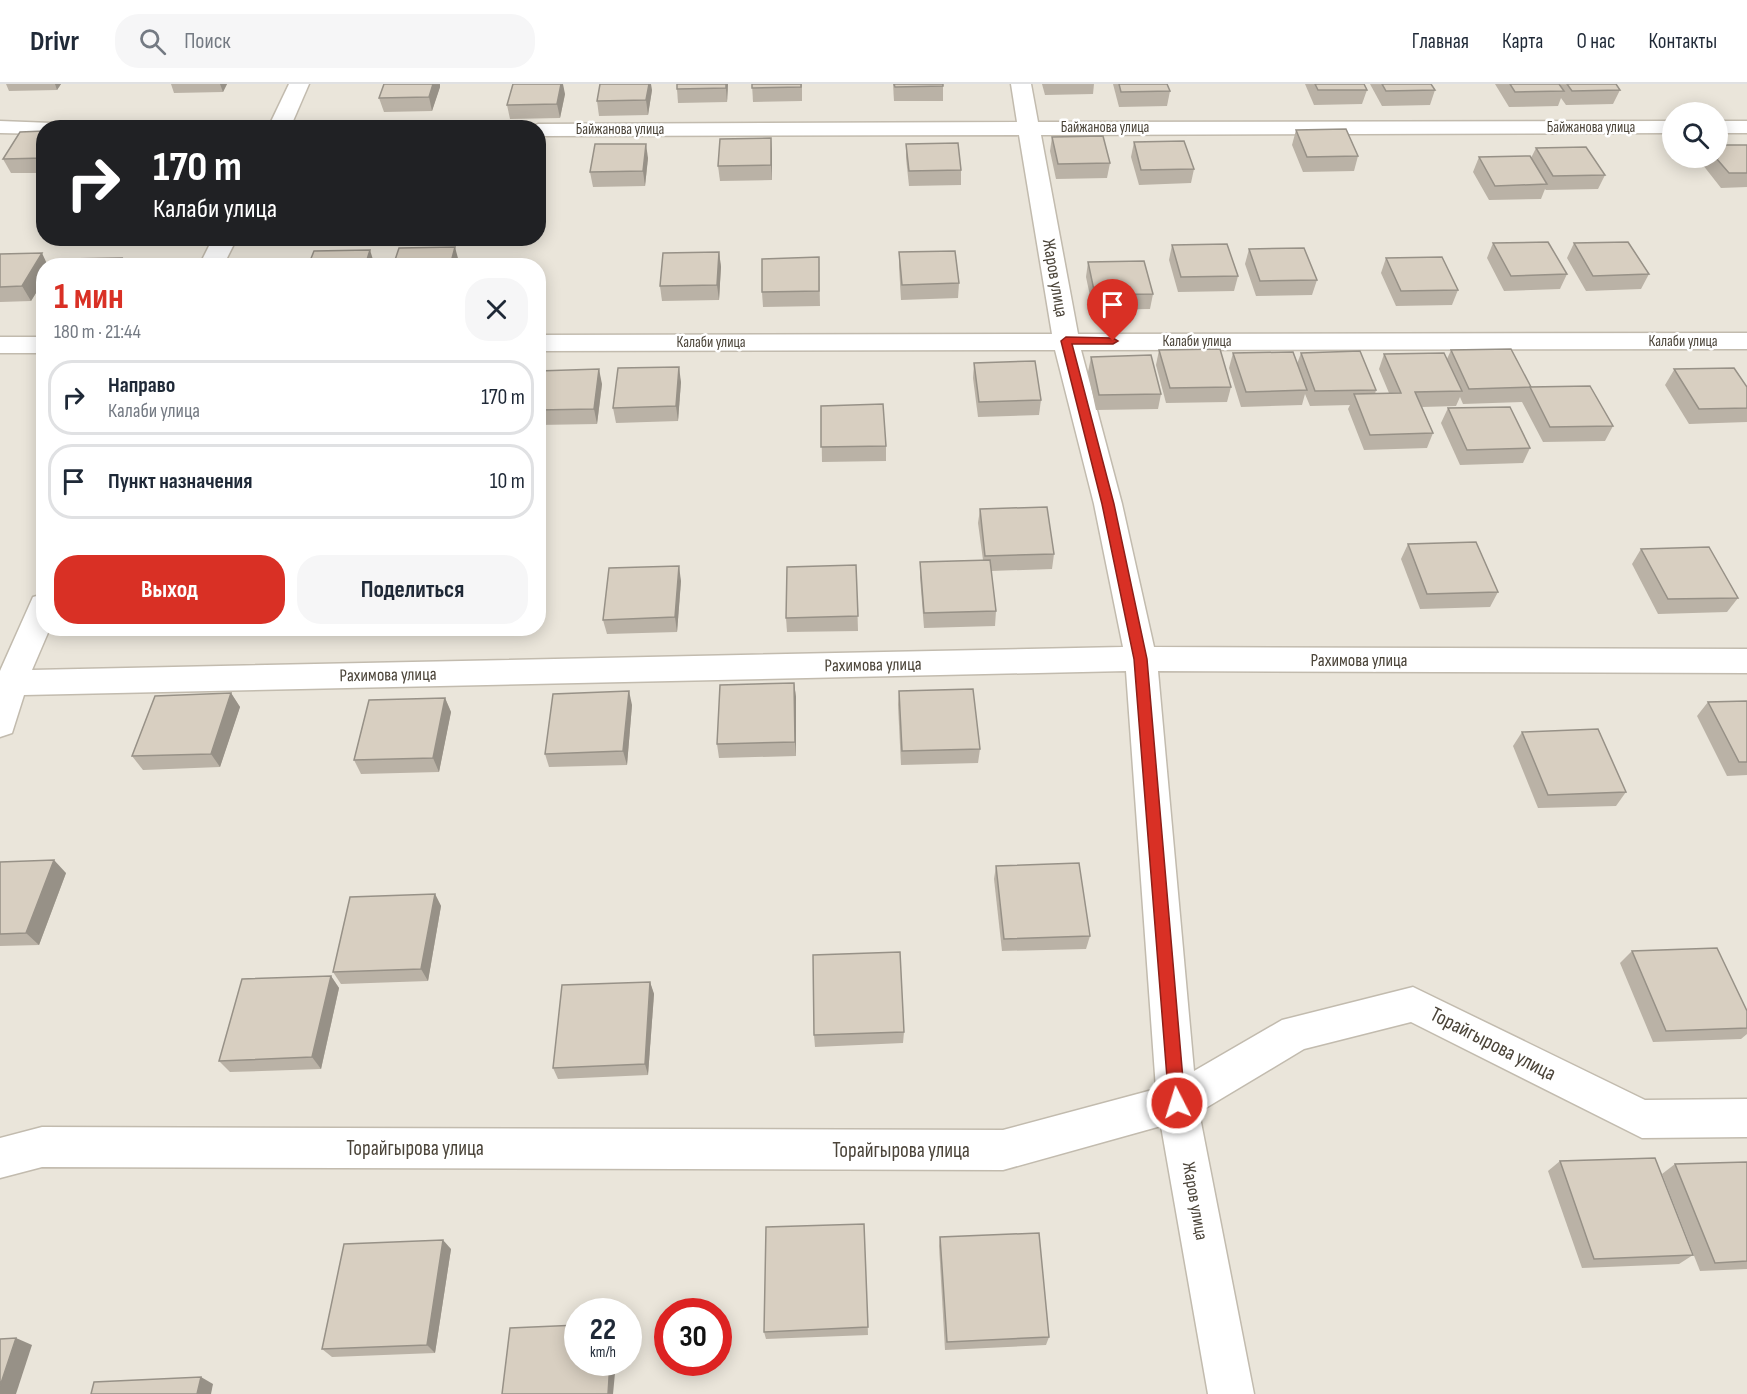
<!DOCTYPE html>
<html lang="ru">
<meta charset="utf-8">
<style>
body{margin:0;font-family:"Sofia Sans Condensed",sans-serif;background:#f6f6f7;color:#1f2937;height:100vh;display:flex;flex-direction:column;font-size:22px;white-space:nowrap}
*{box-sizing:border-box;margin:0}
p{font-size:20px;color:#747a83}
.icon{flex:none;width:33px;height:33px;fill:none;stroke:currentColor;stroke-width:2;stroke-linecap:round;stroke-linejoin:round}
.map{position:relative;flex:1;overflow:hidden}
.drawer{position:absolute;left:36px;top:174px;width:510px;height:378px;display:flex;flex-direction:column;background:#fff;border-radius:24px;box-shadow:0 3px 15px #0003}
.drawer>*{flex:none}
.banner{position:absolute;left:36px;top:36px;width:510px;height:126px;border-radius:24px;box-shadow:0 3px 15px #0003;background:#202124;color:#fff;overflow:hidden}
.fabs{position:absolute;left:1662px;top:18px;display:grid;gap:12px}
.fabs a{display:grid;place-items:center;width:66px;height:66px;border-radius:50%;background:#fff;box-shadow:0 3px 15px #0003;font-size:30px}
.speed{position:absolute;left:564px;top:1214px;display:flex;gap:12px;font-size:30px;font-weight:700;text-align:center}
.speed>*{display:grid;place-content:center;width:78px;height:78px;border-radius:50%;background:#fff;box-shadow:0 3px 15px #0003;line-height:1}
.speed small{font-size:15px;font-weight:400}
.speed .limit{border:9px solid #d22;background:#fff;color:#111}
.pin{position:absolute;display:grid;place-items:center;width:51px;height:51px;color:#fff;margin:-62px -26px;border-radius:50% 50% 50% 0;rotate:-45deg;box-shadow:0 0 6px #0007}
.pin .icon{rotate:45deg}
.me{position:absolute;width:66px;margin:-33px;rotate:355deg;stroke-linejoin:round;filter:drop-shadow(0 0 4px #0008)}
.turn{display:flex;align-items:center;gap:21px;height:126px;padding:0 18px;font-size:27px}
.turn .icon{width:78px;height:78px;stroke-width:2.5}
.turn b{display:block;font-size:42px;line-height:51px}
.round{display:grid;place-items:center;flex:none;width:63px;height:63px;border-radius:24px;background:#f6f6f7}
.summary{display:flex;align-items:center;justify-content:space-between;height:102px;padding:0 18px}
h1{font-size:36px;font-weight:700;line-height:45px;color:#d93025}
.primary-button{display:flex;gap:12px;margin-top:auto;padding:12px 18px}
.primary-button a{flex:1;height:69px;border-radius:24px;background:#d93025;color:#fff;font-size:24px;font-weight:700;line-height:69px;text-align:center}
.primary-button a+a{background:#f6f6f7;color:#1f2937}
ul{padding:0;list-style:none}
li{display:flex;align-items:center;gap:18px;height:75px;margin:0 12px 9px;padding:0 6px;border:3px solid #e0e1e3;border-radius:24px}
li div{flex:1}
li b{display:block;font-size:22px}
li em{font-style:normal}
header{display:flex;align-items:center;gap:36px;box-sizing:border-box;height:84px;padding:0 30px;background:#fff;border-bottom:2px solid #e0e1e3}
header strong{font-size:28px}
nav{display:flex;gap:33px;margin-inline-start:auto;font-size:21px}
.search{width:420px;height:54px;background:#f6f6f7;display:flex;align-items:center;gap:15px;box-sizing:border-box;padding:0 21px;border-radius:24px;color:#747a83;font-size:22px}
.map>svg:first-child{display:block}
</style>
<header>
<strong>Drivr</strong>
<div class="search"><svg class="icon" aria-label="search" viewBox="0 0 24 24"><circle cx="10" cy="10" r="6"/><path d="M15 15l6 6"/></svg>Поиск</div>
<nav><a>Главная</a><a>Карта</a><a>О нас</a><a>Контакты</a></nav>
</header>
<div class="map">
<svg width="1747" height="1310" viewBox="0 0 1747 1310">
<rect width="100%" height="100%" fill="#f6f3ec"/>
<path fill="#eae5da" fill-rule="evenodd" d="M0 0H1747V1310H0ZM1672 28H1718V74H1672ZM44 44H538V154H44ZM44 182H538V544H44ZM578 1227H628V1278H578ZM668 1227H718V1278H668Z"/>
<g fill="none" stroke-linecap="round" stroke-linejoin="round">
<g stroke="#c2bbae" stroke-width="3">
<g id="minor">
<path d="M289 0H309L290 44H268Z"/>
<path d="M1011 0H1031L1038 38 1672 37V49L1041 51 1078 250 1747 249V265L1081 266 1122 420 1154 563 1747 565V589L1158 587 1194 987 1282 936 1413 903 1645 1016 1747 1015V1053L1642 1054 1411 938 1304 965 1199 1028 1254 1310H1208L1161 1042 1003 1086 42 1083 0 1094V1054L42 1043 1003 1046 1156 1005 1126 587 24 611 12 649 0 653V587L33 513 44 510V544H50L32 586 1123 563 1094 420 1055 266 538 267V251L1052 250 1019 51 538 52V44H529L538 40 1017 38Z"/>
<path d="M0 37 52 39 54 44H44V50L0 49Z"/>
<rect x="1718" y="37" width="29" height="12"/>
<path d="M213 154H237L223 182H199Z"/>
<rect x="0" y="253" width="44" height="16"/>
</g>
</g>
<use href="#minor" fill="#fff" fill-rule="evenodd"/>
</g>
<g fill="#bab2a6">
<path d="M6 0H61L57 6 9 7Z"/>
<path d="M171 0H227L223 8 174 9Z"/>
<path d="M384 0H440V3L432 27 384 28 379 14Z"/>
<path d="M677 0H728L727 18 678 19 677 5Z"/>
<path d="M752 0H802V17L753 18Z"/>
<path d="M893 0H943V17H894Z"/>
<path d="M1042 0H1094L1093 10 1045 11Z"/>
<path d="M1113 0H1167L1170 7 1167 22 1119 23Z"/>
<path d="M1305 0H1364L1367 6 1362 20 1314 21Z"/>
<path d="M1370 0H1431L1435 6 1430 21 1382 22Z"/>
<path d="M1495 0H1616L1620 6 1613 20 1566 21 1561 14 1558 22 1509 23Z"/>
<path d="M652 6 648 31 599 32 597 17Z"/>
<path d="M565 10 560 34 510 35 507 21Z"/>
<path d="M1296 46 1358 72 1354 87 1303 88 1292 61Z"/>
<path d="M44 47V89H11L3 75Z"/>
<path d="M1052 53 1110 79 1107 94 1056 95 1050 67Z"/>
<path d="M1134 58 1194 85 1191 99 1139 101 1131 73Z"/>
<path d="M906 60 961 86V101L909 102 906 74Z"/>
<path d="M1747 61V103L1721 104 1699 76 1701 74H1718Z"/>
<path d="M1536 64 1605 91 1598 105 1546 106 1545 105 1541 115 1489 116 1473 88 1479 73 1531 74Z"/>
<path d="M772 68V96L720 97 718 82Z"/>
<path d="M648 74 645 102 593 103 590 88Z"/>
<path d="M1493 159 1567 190 1560 205 1504 207 1487 174Z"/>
<path d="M1574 159 1649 190 1641 205 1586 207 1567 174Z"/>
<path d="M1172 161 1238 192 1234 207 1178 208 1169 176Z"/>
<path d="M1249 165 1317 196 1312 211 1256 212 1245 180Z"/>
<path d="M719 168 721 183 719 216 662 217 660 202Z"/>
<path d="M899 168 959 199 958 214 901 216 899 183Z"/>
<path d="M0 170 44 182V196L31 217 0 218Z"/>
<path d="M819 173 820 222 763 223 762 208Z"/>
<path d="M1386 174 1458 206 1452 221 1396 222 1381 189Z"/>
<path d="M1088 178 1153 210 1150 225 1093 226 1086 193Z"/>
<path d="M1159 266 1231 303 1227 318 1166 319 1156 281Z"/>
<path d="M1451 266 1613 342 1605 357 1543 358 1522 318 1463 320 1460 313 1456 322 1422 323 1433 349 1427 364 1364 366 1348 325 1350 321 1310 322 1305 310 1302 321 1241 323 1229 284 1233 269 1297 280 1301 269 1376 306 1375 310 1389 309 1379 285 1384 270 1447 275Z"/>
<path d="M1091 273 1161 310 1158 325 1096 326 1088 288Z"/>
<path d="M974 279 1041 316 1039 331 978 333 973 294Z"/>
<path d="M1674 286 1747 303V338L1689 340 1665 301Z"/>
<path d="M538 287 602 300 597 340 538 341Z"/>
<path d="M681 298 678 337 616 339 613 324Z"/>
<path d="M821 322 886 362V377L822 378Z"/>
<path d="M1448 324 1530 364 1523 379 1460 381 1441 339Z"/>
<path d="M980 425 1054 470 1052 485 991 487 996 527 995 542 924 544 920 493V478L983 476 978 439Z"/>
<path d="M1408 460 1498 508 1490 523 1420 525 1401 475Z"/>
<path d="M1641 465 1738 514 1727 528 1658 530 1632 480Z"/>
<path d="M856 481 858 547 787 548 786 534Z"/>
<path d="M681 497 677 548 607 550 603 536Z"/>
<path d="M794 599 796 613V672L719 674 717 660Z"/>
<path d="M899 607 980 665 978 679 901 681 898 621Z"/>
<path d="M231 609 240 623 220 683 143 686 132 672Z"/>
<path d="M445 614 451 628 439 688 361 690 354 676Z"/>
<path d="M1747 617V691L1727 692 1697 632 1708 618Z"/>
<path d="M632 621 627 681 549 683 545 670Z"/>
<path d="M1522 648 1626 708 1616 722 1538 724 1513 662Z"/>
<path d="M0 778 66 789 39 861 0 862Z"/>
<path d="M996 782 1090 852 1086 865 1002 867 994 795Z"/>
<path d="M435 810 441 822 428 897 341 900 333 888Z"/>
<path d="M1632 867 1747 927V950L1741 955 1653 958 1620 879Z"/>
<path d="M331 892 339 904 321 985 230 988 219 977Z"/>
<path d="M650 898 654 910 648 991 558 995 553 984Z"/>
<path d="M904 948 903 959 815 963 814 951Z"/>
<path d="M1560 1077 1693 1171 1679 1180 1582 1184 1548 1087Z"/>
<path d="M1747 1078V1185L1700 1187 1662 1090 1675 1080Z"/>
<path d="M864 1140 868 1251 766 1255 764 1248Z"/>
<path d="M940 1153 1049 1253 1046 1261 945 1266 939 1162Z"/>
<path d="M451 1165 435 1269 332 1273 322 1265Z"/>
</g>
<g fill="#979187">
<path d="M55 0H61L57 6Z"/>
<path d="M220 0H227L223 8Z"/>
<path d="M433 0H440V3L432 27 429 13Z"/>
<path d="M561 0H563L565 10 560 34 557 20Z"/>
<path d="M649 0H651L652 6 648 31 646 16Z"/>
<path d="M726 0H728L727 18 726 4Z"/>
<path d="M771 54 772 68V96L771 81Z"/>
<path d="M646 60 648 74 645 102 643 87Z"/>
<path d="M455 163 459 178 458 182H450Z"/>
<path d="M370 166 375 182H365Z"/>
<path d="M719 168 721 183 719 216 717 201Z"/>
<path d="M42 169 48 182H44V196L31 217 22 202Z"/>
<path d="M122 174 125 182H118Z"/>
<path d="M679 283 681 298 678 337 676 322Z"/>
<path d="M599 285 602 300 597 340 594 325Z"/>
<path d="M679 482 681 497 677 548 675 533Z"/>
<path d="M794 599 796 613V672L795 658Z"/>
<path d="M629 607 632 621 627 681 623 667Z"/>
<path d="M231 609 240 623 220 683 211 670Z"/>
<path d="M445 614 451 628 439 688 433 674Z"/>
<path d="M54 776 66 789 39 861 26 849Z"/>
<path d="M435 810 441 822 428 897 421 885Z"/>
<path d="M331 892 339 904 321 985 312 973Z"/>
<path d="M650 898 654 910 648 991 645 980Z"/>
<path d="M443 1156 451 1165 435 1269 427 1261Z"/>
<path d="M16 1254 32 1261 16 1310H0V1302Z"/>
<path d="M610 1278H616L613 1310H608Z"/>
<path d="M201 1293 213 1300 211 1310H197Z"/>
</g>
<g fill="#d8cfc1" stroke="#979187" stroke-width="1.5">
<path d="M384 0H433L429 13 379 14Z"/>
<path d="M513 0H561L557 20 507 21Z"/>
<path d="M600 0H649L646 16 597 17Z"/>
<path d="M677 0H726V4L677 5Z"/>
<path d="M752 0H801V3L752 4Z"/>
<path d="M894 0H943V2L895 3Z"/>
<path d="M1119 0H1167L1170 7 1121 8Z"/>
<path d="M1315 0H1364L1367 6H1318Z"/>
<path d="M1382 0H1431L1435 6 1386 7Z"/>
<path d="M1510 0H1559L1564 7 1515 8Z"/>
<path d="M1567 0H1616L1620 6 1572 7Z"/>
<path d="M1346 45 1358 72 1307 73 1296 46Z"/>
<path d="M44 47V74L3 75 20 48Z"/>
<path d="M1103 52 1110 79 1058 80 1052 53Z"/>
<path d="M771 54V81L718 82 720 55Z"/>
<path d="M1184 57 1194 85 1141 86 1134 58Z"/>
<path d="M958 59 961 86 909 87 906 60Z"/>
<path d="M595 60H646L643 87 590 88Z"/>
<path d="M1718 61H1747V89H1729L1716 74H1718Z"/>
<path d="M1586 63 1605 91 1553 92 1536 64Z"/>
<path d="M1530 72 1547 100 1495 102 1479 73Z"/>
<path d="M1548 158 1567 190 1511 192 1493 159Z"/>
<path d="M1628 158 1649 190 1593 192 1574 159Z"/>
<path d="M1227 160 1238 192 1181 193 1172 161Z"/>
<path d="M455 163 450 182H393L399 164Z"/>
<path d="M1304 164 1317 196 1260 197 1249 165Z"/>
<path d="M370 166 365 182H308L314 167Z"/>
<path d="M955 167 959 199 902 201 899 168Z"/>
<path d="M719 168 717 201 660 202 663 169Z"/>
<path d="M42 169 22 202 0 203V170Z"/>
<path d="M819 173V207L762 208V175Z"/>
<path d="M1442 173 1458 206 1401 207 1386 174Z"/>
<path d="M122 174 118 182H62L65 175Z"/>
<path d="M1144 177 1153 210 1095 211 1088 178Z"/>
<path d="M1220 265 1231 303 1170 304 1159 266Z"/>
<path d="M1511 265 1531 303 1469 305 1451 266Z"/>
<path d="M1360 267 1376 306 1315 307 1301 269Z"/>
<path d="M1293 268 1307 306 1246 308 1233 269Z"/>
<path d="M1444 269 1462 307 1415 308 1433 349 1370 351 1354 310 1401 309 1384 270Z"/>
<path d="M1151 271 1161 310 1099 311 1091 273Z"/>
<path d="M1035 277 1041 316 979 318 974 279Z"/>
<path d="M679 283 676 322 613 324 618 284Z"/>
<path d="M1734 284 1747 303V324L1699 325 1674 285Z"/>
<path d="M599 285 594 325 538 326V287Z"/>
<path d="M1590 302 1613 342 1550 343 1530 303Z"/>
<path d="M883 320 886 362 821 363V322Z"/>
<path d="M1510 323 1530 364 1467 366 1448 324Z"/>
<path d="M1047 423 1054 470 985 472 980 425Z"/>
<path d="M1476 458 1498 508 1427 510 1408 460Z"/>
<path d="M1709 463 1738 514 1668 515 1641 465Z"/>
<path d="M990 476 996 527 924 529 920 478Z"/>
<path d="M856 481 858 532 786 534 787 483Z"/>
<path d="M679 482 675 533 603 536 609 484Z"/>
<path d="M794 599 795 658 717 660 720 601Z"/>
<path d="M973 605 980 665 902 667 899 607Z"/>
<path d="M629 607 623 667 545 670 553 610Z"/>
<path d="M231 609 211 670 132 672 155 612Z"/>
<path d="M445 614 433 674 354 676 369 616Z"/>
<path d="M1747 617V678H1739L1708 618Z"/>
<path d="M1598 645 1626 708 1548 711 1522 648Z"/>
<path d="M54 776 26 849 0 850V778Z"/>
<path d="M1079 779 1090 852 1004 855 996 782Z"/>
<path d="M435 810 421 885 333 888 350 813Z"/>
<path d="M1717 864 1747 927V944L1666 947 1632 867Z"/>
<path d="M900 868 904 948 814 951 813 871Z"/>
<path d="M331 892 312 973 219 977 242 895Z"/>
<path d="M650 898 645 980 553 984 562 901Z"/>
<path d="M1655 1074 1693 1171 1594 1175 1560 1077Z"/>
<path d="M1747 1078V1177L1715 1179 1675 1080Z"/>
<path d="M864 1140 868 1243 764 1248 766 1143Z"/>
<path d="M1039 1149 1049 1253 947 1258 940 1153Z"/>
<path d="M443 1156 427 1261 322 1265 344 1160Z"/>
<path d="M578 1241V1278H610L608 1310H502L510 1244Z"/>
<path d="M16 1254 0 1302V1255Z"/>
<path d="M201 1293 197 1310H91L94 1298Z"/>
</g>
<path fill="#d93025" stroke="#8d1f18" stroke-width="1.5" d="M1066 253 1113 254 1118 257 1113 260H1072L1114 420 1147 575 1185 1019 1183 1025 1177 1027 1171 1025 1169 1019 1134 575 1102 420 1061 257Z"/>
<g text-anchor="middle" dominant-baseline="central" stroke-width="5" stroke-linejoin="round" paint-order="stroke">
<g font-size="15" fill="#4b4439" stroke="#fff">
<text x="1105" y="43">Байжанова улица</text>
<text x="1591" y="43">Байжанова улица</text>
<text x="620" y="45">Байжанова улица</text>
<text x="1197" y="257">Калаби улица</text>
<text x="1683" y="257">Калаби улица</text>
<text x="711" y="258">Калаби улица</text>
</g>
<g font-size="18" fill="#4b4439" stroke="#fff">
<text transform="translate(1055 194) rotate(80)">Жаров улица</text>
<text x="1359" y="576">Рахимова улица</text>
<text transform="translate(873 581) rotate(-1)">Рахимова улица</text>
<text transform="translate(388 591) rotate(-1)">Рахимова улица</text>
<text transform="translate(1195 1117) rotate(80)">Жаров улица</text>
</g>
<g font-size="21" fill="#4b4439" stroke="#fff">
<text transform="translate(1493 960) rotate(27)">Торайгырова улица</text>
<text x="415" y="1064">Торайгырова улица</text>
<text x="901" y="1066">Торайгырова улица</text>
</g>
</g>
</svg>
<div class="fabs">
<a><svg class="icon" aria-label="search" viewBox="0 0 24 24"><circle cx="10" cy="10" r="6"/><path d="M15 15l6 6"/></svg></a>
</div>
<div class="speed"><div>22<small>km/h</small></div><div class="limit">30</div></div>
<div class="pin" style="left:1113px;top:257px;background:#d93025"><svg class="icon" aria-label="arrive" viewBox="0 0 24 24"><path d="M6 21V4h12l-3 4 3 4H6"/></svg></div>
<svg class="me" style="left:1177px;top:1019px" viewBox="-20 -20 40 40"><circle r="17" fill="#d93025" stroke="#fff" stroke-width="3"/><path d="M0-11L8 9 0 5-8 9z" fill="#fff"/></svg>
<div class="banner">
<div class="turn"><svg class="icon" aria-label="right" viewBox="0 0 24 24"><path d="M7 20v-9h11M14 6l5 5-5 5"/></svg><div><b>170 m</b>Калаби улица</div></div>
</div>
<section class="drawer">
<div class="summary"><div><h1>1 мин</h1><p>180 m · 21:44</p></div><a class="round"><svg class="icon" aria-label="close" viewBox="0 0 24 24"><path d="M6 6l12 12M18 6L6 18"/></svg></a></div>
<ul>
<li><svg class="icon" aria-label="right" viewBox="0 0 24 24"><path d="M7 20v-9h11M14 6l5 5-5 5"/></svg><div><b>Направо</b><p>Калаби улица</p></div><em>170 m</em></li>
<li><svg class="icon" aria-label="arrive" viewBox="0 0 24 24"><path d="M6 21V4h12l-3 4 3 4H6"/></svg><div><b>Пункт назначения</b></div><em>10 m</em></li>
</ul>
<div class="primary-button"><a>Выход</a><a>Поделиться</a></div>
</section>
</div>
